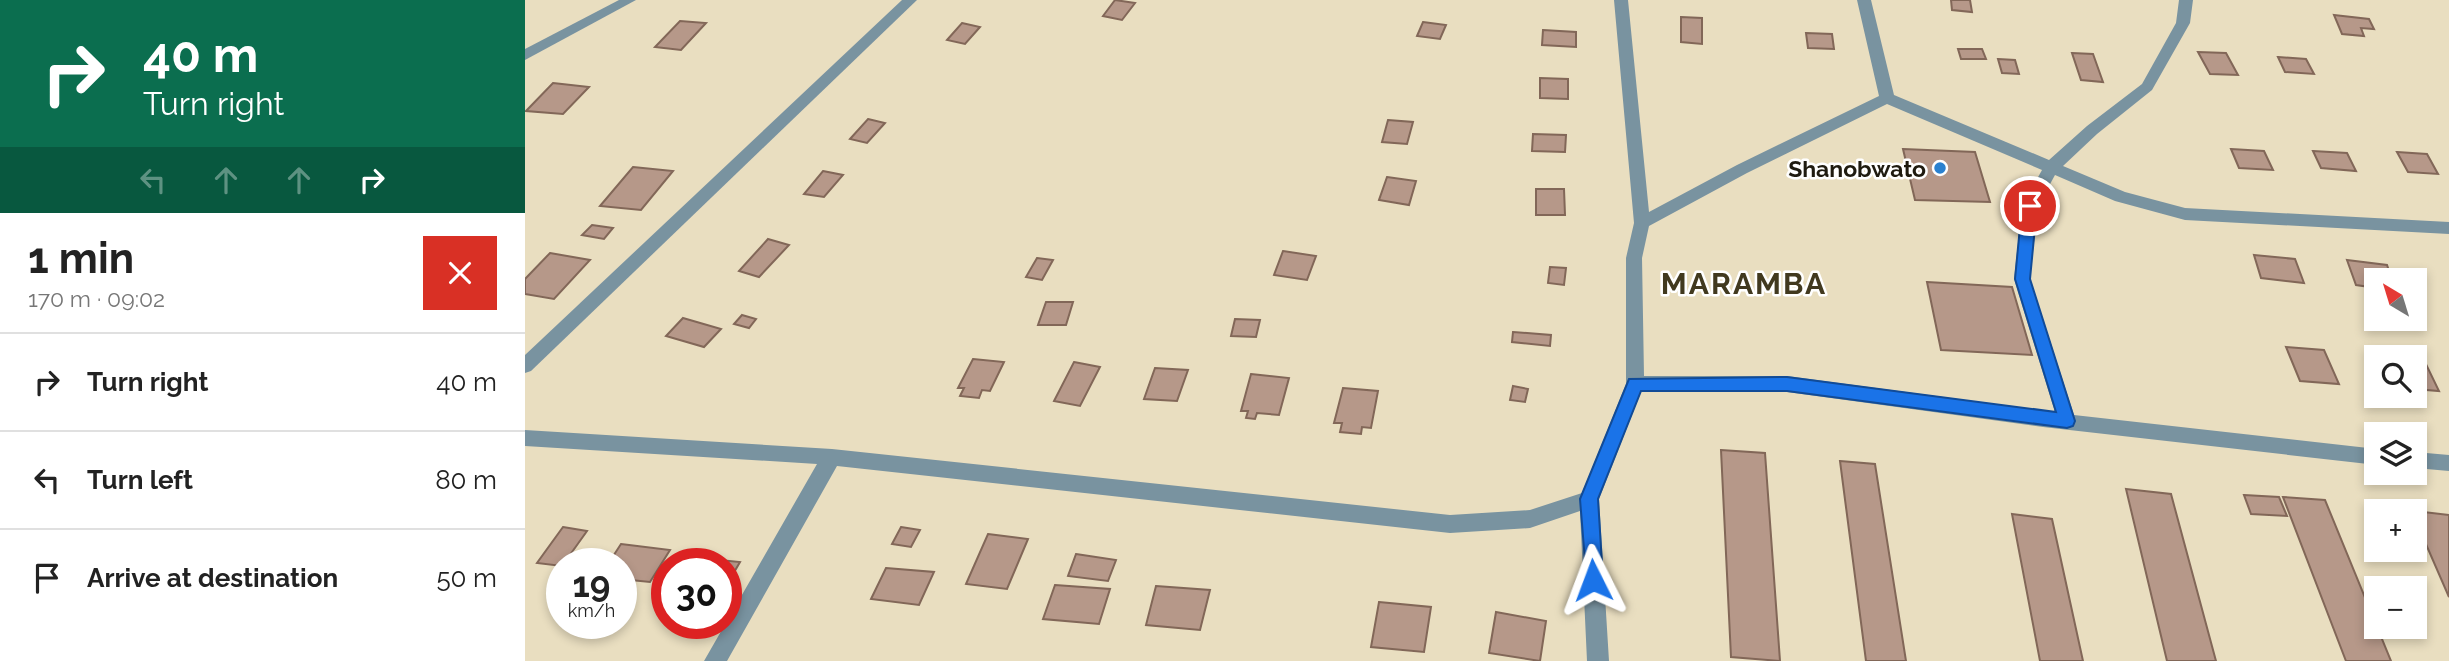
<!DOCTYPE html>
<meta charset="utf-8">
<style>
body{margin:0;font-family:Raleway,sans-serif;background:#f6f6f6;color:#222;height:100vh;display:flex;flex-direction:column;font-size:26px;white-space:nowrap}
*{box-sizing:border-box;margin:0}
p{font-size:23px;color:#767676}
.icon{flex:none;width:38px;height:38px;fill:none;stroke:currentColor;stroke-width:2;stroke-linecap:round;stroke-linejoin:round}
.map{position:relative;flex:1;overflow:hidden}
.details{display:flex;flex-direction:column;background:#fff;width:525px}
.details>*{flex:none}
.banner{background:#0b6e4f;color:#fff;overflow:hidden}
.needle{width:46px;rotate:322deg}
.buttons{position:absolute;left:1839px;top:268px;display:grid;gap:14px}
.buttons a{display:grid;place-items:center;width:63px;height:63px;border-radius:0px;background:#fff;box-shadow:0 4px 10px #0003;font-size:35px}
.speed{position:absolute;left:21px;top:548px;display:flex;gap:14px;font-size:35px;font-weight:700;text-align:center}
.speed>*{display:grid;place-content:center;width:91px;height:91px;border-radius:50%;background:#fff;box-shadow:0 4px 10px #0003;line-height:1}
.speed small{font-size:18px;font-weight:400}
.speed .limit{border:10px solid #d22;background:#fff;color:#111}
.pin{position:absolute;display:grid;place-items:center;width:60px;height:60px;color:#fff;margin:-30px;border:4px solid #fff;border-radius:50%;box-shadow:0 2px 7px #0007}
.me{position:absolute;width:77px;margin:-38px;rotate:357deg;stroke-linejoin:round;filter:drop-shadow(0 0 5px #0008)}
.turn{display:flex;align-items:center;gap:24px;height:147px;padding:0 28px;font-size:32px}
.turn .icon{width:91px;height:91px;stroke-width:2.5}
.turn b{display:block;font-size:49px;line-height:60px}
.lanes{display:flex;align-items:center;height:66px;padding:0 28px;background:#0003;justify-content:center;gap:35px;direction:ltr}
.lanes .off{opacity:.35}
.round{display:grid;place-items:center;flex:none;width:74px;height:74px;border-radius:0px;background:#f6f6f6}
.summary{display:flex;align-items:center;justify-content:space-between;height:119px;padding:0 28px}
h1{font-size:42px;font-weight:700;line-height:52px}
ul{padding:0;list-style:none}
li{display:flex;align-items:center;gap:21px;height:98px;padding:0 28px;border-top:2px solid #e0e0e0}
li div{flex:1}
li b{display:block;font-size:26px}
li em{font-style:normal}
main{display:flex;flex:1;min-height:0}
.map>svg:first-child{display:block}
</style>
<main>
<section class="details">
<div class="banner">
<div class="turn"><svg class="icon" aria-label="right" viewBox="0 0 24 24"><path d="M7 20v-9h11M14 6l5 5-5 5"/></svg><div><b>40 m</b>Turn right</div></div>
<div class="lanes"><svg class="icon off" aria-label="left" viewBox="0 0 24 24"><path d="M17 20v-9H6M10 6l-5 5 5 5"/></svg><svg class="icon off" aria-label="ahead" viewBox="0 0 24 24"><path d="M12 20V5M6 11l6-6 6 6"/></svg><svg class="icon off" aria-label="ahead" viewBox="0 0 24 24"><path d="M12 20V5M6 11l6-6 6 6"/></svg><svg class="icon" aria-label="right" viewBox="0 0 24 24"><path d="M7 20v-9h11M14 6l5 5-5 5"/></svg></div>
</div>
<div class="summary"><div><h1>1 min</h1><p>170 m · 09:02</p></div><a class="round" style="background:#d93025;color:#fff"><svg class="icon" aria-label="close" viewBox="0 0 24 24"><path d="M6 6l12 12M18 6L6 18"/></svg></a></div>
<ul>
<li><svg class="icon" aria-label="right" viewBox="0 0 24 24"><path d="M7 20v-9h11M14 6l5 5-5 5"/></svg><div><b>Turn right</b></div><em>40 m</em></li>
<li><svg class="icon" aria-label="left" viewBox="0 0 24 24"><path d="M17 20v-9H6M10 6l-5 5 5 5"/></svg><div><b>Turn left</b></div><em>80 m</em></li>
<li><svg class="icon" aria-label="arrive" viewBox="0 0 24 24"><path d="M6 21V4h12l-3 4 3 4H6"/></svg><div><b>Arrive at destination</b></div><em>50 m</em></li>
</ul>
</section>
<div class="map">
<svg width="1924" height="661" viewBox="0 0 1924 661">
<rect width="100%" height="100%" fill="#e9dec0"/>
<g fill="#b69889" stroke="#826758" stroke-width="2">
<path d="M590 0 610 3 597 20 578 16Z"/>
<path d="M1426 0H1445L1447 12 1427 10Z"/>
<path d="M1809 15 1844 19 1849 29 1836 28 1839 36 1817 34Z"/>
<path d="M1156 17 1177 18V44L1156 42Z"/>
<path d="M155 21 181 23 156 50 130 47Z"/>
<path d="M898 22 921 25 915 39 892 36Z"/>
<path d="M437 23 455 27 440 44 422 40Z"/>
<path d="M1018 30 1051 32V47L1017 45Z"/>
<path d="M1281 33 1307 34 1309 49 1283 48Z"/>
<path d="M1433 49H1457L1461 59H1436Z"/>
<path d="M1673 52 1701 53 1713 75 1685 74Z"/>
<path d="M1547 53 1568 54 1578 82 1556 80Z"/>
<path d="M1753 57 1781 59 1789 74 1760 72Z"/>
<path d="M1473 59 1490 60 1494 74 1477 73Z"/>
<path d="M1015 78 1043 79V99L1015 98Z"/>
<path d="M28 83 64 87 38 114 1 111Z"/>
<path d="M343 119 360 123 342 143 325 139Z"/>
<path d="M863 120 888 122 882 144 857 142Z"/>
<path d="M1008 134 1041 135 1040 152 1007 151Z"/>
<path d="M1378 149 1450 152 1465 202 1390 200Z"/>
<path d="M1706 149 1739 151 1748 170 1714 168Z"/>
<path d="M1788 151 1822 153 1831 171 1796 168Z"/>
<path d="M1872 152 1902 154 1913 174 1883 172Z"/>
<path d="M108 167 148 171 116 210 75 206Z"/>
<path d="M298 171 318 175 299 197 279 194Z"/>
<path d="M862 177 891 181 884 205 854 200Z"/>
<path d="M1011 189H1039L1040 215H1011Z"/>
<path d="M67 225 88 228 79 239 57 235Z"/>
<path d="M243 239 264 245 234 277 214 271Z"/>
<path d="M758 251 791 256 782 280 749 275Z"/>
<path d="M25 253 65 260 29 299 0 294V279Z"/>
<path d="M1729 255 1770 259 1779 283 1736 278Z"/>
<path d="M512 258 528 260 517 280 501 277Z"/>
<path d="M1822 260 1862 265 1867 280H1852V288L1831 285Z"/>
<path d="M1025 267 1041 268 1039 285 1023 283Z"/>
<path d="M1402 282 1487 287 1507 355 1416 350Z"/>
<path d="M521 302H548L541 325H513Z"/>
<path d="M217 315 231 319 224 328 209 324Z"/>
<path d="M158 318 196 329 179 347 141 336Z"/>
<path d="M710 319 735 320 731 337 706 336Z"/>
<path d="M988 332 1026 335 1025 346 987 342Z"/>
<path d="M1761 347 1799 350 1814 384 1775 381Z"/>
<path d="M1890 358H1898L1914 391 1890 389Z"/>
<path d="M448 359 479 362 465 391 457 390 454 398 435 396 439 388H433Z"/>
<path d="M549 362 575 367 555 406 529 401Z"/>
<path d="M630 368 663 370 652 401 619 399Z"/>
<path d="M726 374 764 378 754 415 732 413 730 419 721 418 723 411H716Z"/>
<path d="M988 386 1003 389 1000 402 985 400Z"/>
<path d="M818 388 853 391 846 428 837 427 836 434 815 432 817 423H809Z"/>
<path d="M1196 450 1240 453 1255 661 1206 657Z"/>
<path d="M1315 461 1350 464 1381 661H1341Z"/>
<path d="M1601 489 1646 494 1691 661H1642Z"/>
<path d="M1719 495 1754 497 1762 516 1726 514Z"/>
<path d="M1758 497 1800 500 1866 661H1821Z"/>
<path d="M1890 511 1924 515V597L1890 519Z"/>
<path d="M1487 514 1527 519 1558 661H1515Z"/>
<path d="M38 527 62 531 37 566 12 563Z"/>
<path d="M376 527 395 530 386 547 367 544Z"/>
<path d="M463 534 503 539 482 589 441 584Z"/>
<path d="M96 544 145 550 125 582 96 579V564H83Z"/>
<path d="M551 554 591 560 583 581 543 576Z"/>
<path d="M165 557 215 562 201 586V564H161Z"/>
<path d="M361 568 409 572 394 605 346 599Z"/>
<path d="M530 585 585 589 574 624 518 619Z"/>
<path d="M631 586 685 590 675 630 621 625Z"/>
<path d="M854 602 906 607 899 652 846 647Z"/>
<path d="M971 612 1021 621 1015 661 964 653Z"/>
</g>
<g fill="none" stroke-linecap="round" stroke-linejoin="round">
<g fill="#7993a0" fill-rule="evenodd">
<path d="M94 0H111L0 60V49Z"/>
<path d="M377 0H392L6 371 0 373V355Z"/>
<path d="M1089 0H1103L1124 212 1212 165 1354 96 1332 0H1346L1369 95 1524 160 1562 126 1617 84 1651 23 1654 0H1668L1665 23 1627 90 1572 134 1538 166 1600 192 1660 208 1924 222V234L1660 220 1590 201 1530 175 1513 206 1505 279 1549 415 1852 449V465L1518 427 1262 392H1116L1074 499 1084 661H1062L1055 511 1005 528 925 533 312 466 202 661H179L292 464 0 446V430L307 449 925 515 1005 510 1057 493 1101 384V258L1109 223ZM1362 104 1517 170 1497 206 1489 279 1530 412 1262 376H1119L1117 258 1124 226 1222 173Z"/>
<path d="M1890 452 1924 455V471L1890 468Z"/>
</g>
</g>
<path fill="#1a73e8" stroke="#114b97" stroke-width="2" d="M1505 201 1512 206 1505 279 1550 421 1548 426 1542 428 1262 391H1116L1073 499 1078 580 1075 586 1068 589 1062 586 1055 499 1104 379 1262 377 1531 412 1490 279 1497 206Z"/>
<circle fill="#2a81cf" stroke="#fff" stroke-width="2.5" cx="1415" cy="168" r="7"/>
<g text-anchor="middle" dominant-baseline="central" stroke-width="5" stroke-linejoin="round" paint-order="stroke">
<g font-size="23" font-weight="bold" fill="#1f1b10" stroke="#fff" text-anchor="end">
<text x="1401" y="168">Shanobwato</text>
</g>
<g font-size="30" font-weight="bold" letter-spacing="2" fill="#41391f" stroke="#fff">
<text x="1219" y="283">MARAMBA</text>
</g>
</g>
</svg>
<div class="buttons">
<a><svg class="needle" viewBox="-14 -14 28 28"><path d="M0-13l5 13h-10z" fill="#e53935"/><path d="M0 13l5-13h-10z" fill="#767676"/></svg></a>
<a><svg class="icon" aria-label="search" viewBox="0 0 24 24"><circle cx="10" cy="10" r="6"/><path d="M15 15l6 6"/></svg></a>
<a><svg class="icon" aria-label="layers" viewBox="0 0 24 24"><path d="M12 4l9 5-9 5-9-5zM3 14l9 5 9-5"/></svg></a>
<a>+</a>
<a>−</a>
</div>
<div class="speed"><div>19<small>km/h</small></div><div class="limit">30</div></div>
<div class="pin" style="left:1505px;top:206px;background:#d93025"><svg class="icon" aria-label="arrive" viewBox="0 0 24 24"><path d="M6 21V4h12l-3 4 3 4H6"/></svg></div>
<svg class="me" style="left:1068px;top:580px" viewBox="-20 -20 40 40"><path d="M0-17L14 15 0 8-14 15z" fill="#1a73e8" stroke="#fff" stroke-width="4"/></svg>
</div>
</main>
